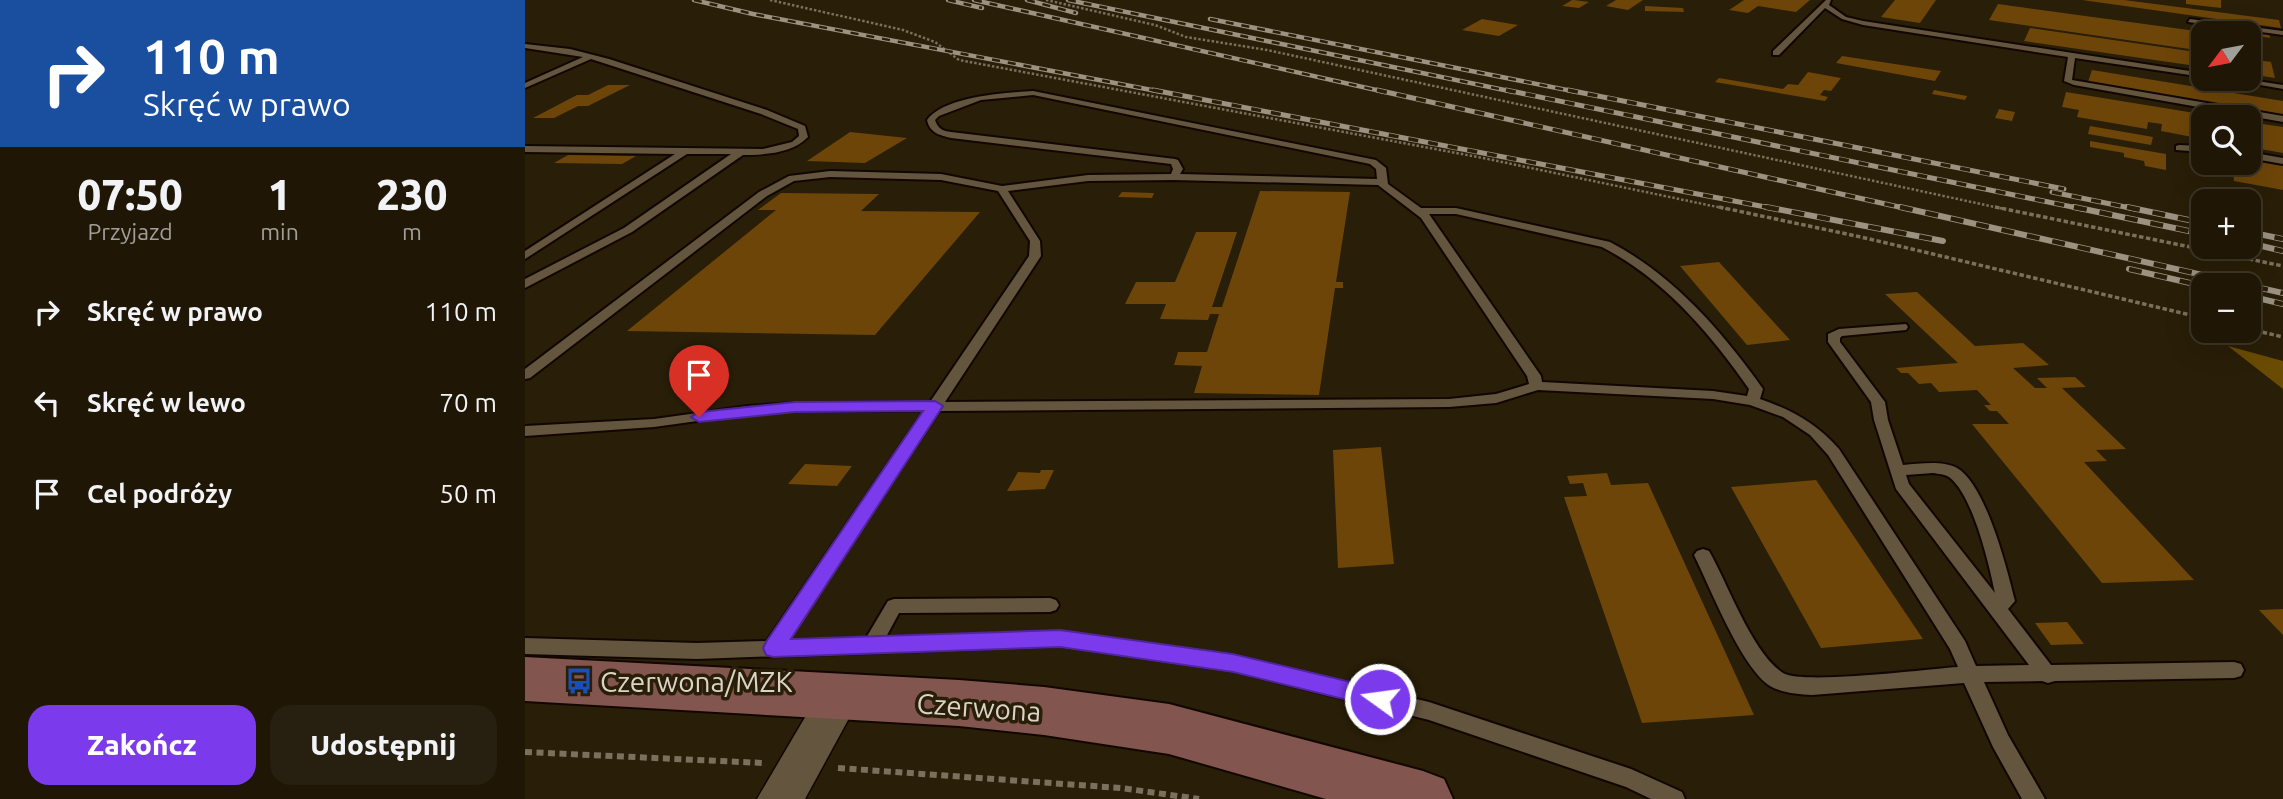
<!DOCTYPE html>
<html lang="pl">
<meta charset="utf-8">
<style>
body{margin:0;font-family:Ubuntu,sans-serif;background:#271f0f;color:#f1f3f6;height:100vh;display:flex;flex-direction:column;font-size:26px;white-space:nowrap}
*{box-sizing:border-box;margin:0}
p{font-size:23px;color:#a19f9a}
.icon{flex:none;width:38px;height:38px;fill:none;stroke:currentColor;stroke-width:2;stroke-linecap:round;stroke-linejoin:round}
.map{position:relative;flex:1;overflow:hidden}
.side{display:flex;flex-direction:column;background:#1f1605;width:525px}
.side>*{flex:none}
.top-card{background:#1a4fa0;color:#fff;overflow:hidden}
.needle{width:46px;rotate:238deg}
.controls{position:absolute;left:1666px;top:21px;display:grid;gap:14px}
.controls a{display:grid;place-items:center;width:70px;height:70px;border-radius:14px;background:#1f1605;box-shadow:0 7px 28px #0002,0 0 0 2px #3c3527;font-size:35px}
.pin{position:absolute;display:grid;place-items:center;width:60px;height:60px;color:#fff;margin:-72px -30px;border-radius:50% 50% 50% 0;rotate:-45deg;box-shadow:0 0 7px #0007}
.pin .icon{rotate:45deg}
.me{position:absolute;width:77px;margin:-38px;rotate:284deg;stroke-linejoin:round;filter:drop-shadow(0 0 5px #0008)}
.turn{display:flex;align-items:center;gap:24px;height:147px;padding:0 28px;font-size:32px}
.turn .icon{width:91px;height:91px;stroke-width:2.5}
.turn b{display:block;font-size:49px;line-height:60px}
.eta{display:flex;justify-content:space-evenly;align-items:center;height:119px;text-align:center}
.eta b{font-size:42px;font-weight:800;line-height:49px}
.action{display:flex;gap:14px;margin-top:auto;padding:14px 28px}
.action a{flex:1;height:80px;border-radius:21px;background:#7c3aed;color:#fff;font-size:28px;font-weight:800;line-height:80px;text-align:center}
.action a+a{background:#271f0f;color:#f1f3f6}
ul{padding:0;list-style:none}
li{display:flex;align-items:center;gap:21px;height:91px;padding:0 28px}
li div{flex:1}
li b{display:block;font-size:26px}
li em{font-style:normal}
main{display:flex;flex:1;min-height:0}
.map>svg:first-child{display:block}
</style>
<main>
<section class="side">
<div class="top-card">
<div class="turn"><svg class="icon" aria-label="right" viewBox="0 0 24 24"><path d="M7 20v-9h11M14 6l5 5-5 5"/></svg><div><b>110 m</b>Skręć w prawo</div></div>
</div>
<div class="eta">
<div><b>07:50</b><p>Przyjazd</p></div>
<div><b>1</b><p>min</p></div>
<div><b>230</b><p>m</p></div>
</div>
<ul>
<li><svg class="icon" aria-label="right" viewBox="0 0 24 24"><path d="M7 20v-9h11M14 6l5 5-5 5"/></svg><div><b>Skręć w prawo</b></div><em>110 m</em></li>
<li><svg class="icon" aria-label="left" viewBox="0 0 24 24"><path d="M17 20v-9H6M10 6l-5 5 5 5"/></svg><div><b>Skręć w lewo</b></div><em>70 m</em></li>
<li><svg class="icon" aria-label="arrive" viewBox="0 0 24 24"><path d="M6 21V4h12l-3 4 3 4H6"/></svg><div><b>Cel podróży</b></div><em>50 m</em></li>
</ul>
<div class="action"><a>Zakończ</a><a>Udostępnij</a></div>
</section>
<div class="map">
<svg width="1758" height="799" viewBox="0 0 1758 799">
<rect width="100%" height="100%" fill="#291e07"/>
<path fill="#694b03" d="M1703 346 1758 361V389Z"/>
<g fill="#6d4509">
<path d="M1047 0H1049L1064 2 1054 8 1037 6Z"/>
<path d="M1091 0H1118L1103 10 1081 6Z"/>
<path d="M1219 0H1285L1271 12 1233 6 1223 13 1204 10Z"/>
<path d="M1370 0H1411L1395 23 1356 17Z"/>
<path d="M1557 0H1599L1754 20 1756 28Z"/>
<path d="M1661 0H1696V8L1661 4Z"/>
<path d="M1473 4 1671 31V50L1464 20Z"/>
<path d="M1120 6 1158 8 1159 12 1120 11Z"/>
<path d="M957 19 993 25 974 36 937 30Z"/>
<path d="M1505 28 1678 53V67L1499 41Z"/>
<path d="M1713 28 1744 32 1745 38 1714 33Z"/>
<path d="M1317 56 1416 71 1410 81 1311 63Z"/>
<path d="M1724 59 1746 62 1750 78 1724 74Z"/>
<path d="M1567 70 1758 101V115L1563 82Z"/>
<path d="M1283 72 1316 78 1306 91 1299 90 1295 95 1303 97 1300 101 1190 82 1194 78 1258 89 1263 84 1273 85Z"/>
<path d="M83 85H105L63 106H53L29 118H8L52 95H63Z"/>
<path d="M1409 90 1442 96 1440 100 1407 94Z"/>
<path d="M1541 92 1688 116V117H1678V139L1636 131 1637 124 1623 122 1622 129 1552 117 1554 110 1537 107Z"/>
<path d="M1474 109 1490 112 1487 121 1470 118Z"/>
<path d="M1724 122 1758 127V153L1724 147Z"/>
<path d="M1565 126 1628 137 1626 145 1563 134Z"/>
<path d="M325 132 382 138 340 163 282 161Z"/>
<path d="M1565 141 1641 154V170L1620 166 1619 161 1599 157V153L1565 147Z"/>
<path d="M43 155 111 156 97 164 29 163Z"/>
<path d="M1724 160 1758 166V190L1709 181 1707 163H1724Z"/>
<path d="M735 191 825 192 811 282H818V288H810L794 395 669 393 677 366 649 365 653 352H682L694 314H685L683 320 635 319 641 304H600L611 282H650L671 232H712L687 307H697Z"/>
<path d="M597 192 629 193 627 198 593 197Z"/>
<path d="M256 193 354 194 336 211 455 212 350 335 102 331 251 210H233Z"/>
<path d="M1194 262 1265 340 1222 345 1155 266Z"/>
<path d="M1392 292 1450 346 1498 343 1524 365 1488 368 1510 388H1522L1512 378 1550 377 1561 387 1537 388 1601 449 1571 450 1582 461 1559 462 1669 580 1577 583 1447 424H1484L1472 411H1465L1459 405H1466L1452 390 1414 392 1406 383 1394 384 1383 373H1376L1371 368 1433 363 1360 294Z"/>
<path d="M856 447 869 564 813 568 808 450Z"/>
<path d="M280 464 327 466 312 486 263 484Z"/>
<path d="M516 470H529L520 489 482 491 493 472 515 473Z"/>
<path d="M1082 473 1086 485 1123 483 1229 715 1117 723 1039 497 1062 496 1058 483 1045 484 1042 476Z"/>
<path d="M1291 480 1398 639 1296 648 1206 487Z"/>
<path d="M1758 609V635L1734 610Z"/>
<path d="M1542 622 1559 644 1526 645 1510 623Z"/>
</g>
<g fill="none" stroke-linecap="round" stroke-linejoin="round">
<g stroke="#120700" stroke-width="4">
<g id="service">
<path d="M1301 0H1306L1304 5 1321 17 1338 21 1678 73V77L1550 58 1547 80 1758 116V122L1549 85 1539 81 1543 57 1338 25 1317 19 1300 8 1254 55H1248V51Z"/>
<path d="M1665 19 1758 31V35L1663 22Z"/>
<path d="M0 44 45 49 84 59 242 110 280 126 283 137C268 153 240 155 218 155L107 232 0 288V279L99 228 206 154H162L0 259V251L150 154 0 152V146L238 149 267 142 274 136 273 129 236 114 66 59 0 88V83L58 57 0 48Z"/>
<path d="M1701 79H1719L1758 85V89Z"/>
<path d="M508 91 851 160 861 168 863 184 896 208H931L1085 242C1148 275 1197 331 1238 389L1235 399C1267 410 1291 423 1314 449L1440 641 1451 666 1504 665 1371 489 1349 420 1346 402 1303 342V334L1314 329 1381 324 1383 327 1381 330 1317 336 1315 338V342L1360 402 1363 420 1378 465C1395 464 1416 460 1432 468 1461 485 1482 569 1490 601L1483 609 1526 665 1709 662 1716 664 1719 670 1716 676 1709 678 1530 681 1523 683 1517 681 1459 682 1483 735 1520 799H1497L1468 747 1439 683 1287 695C1273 694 1257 693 1245 686 1216 667 1185 587 1169 555L1172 551 1178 549 1184 551C1203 584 1227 653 1258 673 1276 685 1404 669 1433 667L1425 649 1303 455 1285 435 1258 417 1225 405 1188 399 1013 390 971 403 924 407 414 411 263 640 341 638 363 601 369 599 525 598 531 600 534 605 531 610 525 612 374 613 361 637 535 632 708 655 904 702 1106 769 1157 792 1160 799H1126L1101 787 904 720 708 671 535 646 172 659 0 654V638L172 643 242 641 399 411H270L223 414 129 427 0 436V426L129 419 223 406 270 403 405 402 504 256 505 241 473 191 416 180 305 177 269 181 242 196 5 378 0 379V369L234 192 264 176 305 171 416 174 477 186 563 175 646 174 648 169 646 164 426 138C414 135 405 133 402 120 420 96 479 93 508 91ZM508 95 845 164 851 169 852 179 655 174 658 169 653 160 650 159 426 132C418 131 413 129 410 120L414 116 456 100ZM649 180 853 185 896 218 1002 376 1004 384 971 394 924 399 420 402 516 256 515 241 483 191 563 181ZM904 214H931L1077 247C1139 279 1185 333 1224 389L1222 396 1188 391 1017 382 1016 376ZM1408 473C1414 474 1419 474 1424 477 1448 495 1464 564 1470 593L1384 484 1381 475Z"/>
<path d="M1654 145 1678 146V152L1651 150V146Z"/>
<path d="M1724 152 1758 158V164L1724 158Z"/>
</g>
</g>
<g stroke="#120700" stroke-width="3">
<path id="minor" d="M314 680 329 685 335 698 280 799H232L299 685Z"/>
</g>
<g stroke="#120700" stroke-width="4">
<path id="secondary" d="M0 657 434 680 519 687 644 704 898 771 919 779 928 799H801L644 754 519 735 434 726 0 701Z"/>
</g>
<g stroke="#7a705e" stroke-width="2.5" stroke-dasharray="2.5 2" stroke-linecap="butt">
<path d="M245 0 378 30 410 42 434 60 958 158 1202 209"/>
<path d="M521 0 630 25 661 37 742 50 1479 209"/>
</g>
<g stroke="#7a705e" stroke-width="3.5" stroke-dasharray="4.5 2.5" stroke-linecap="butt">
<path d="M1194 207 1336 237 1678 318"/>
<path d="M1470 207 1758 266"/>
<path d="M1724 329 1758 337"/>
</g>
<g stroke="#7a705e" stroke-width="6" stroke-dasharray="7 4.5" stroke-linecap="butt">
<path d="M0 752 238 763"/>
<path d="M313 768 596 788 674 799"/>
</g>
<use href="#service" fill="#63553e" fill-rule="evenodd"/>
<use href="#minor" fill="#63553e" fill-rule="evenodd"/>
<use href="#secondary" fill="#82564e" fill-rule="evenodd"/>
<g stroke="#9b9282" stroke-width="4.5">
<g id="rail-far2">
<path d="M169 0 228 14 637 92"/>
<path d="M423 0 457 8"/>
<path d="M449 0 860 92"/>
<path d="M502 0 551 13"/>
<path d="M543 0 989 92"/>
<path d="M685 19 1052 92"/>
</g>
</g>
<g stroke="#9b9282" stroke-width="5">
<g id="rail-far1">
<path d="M628 90 1251 209"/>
<path d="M852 90 1383 209"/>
<path d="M981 90 1557 209"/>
<path d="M1043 90 1539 189"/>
<path d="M1527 192 1610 209"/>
</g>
</g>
<g stroke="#9b9282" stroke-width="6">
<g id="rail">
<path d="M1241 207 1418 241"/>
<path d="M1375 207 1758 293"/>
<path d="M1549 207 1678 234"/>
<path d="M1602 207 1678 223"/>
<path d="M1724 232 1758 239"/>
<path d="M1724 243 1758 251"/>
<path d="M1604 269 1678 286"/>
<path d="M1724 296 1758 304"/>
</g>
</g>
<use href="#rail-far2" stroke="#291e07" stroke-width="2.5" stroke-dasharray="8" stroke-linecap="butt"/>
<use href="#rail-far1" stroke="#291e07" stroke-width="3.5" stroke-dasharray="10" stroke-linecap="butt"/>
<use href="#rail" stroke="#291e07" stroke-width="4.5" stroke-dasharray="13" stroke-linecap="butt"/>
</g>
<path fill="#7c3aed" stroke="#51269a" stroke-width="2" d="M410 401 418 406 266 639 535 630 708 654 855 689 863 692 866 699 863 706 855 708 708 672 535 647 248 657 241 655 238 648 241 642 398 411 270 412 174 422 166 417 174 412 270 402Z"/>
<defs>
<g id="bus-bare" transform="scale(2.1)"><path d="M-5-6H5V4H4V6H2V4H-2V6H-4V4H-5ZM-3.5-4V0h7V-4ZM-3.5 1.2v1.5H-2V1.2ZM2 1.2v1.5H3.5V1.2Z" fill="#1a4fb4" stroke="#291e07" stroke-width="2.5" paint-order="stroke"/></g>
</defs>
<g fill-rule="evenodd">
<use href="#bus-bare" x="54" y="681"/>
</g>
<g text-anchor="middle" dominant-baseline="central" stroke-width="7" stroke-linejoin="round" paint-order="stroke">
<g font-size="28" fill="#dbd3c6" stroke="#291e07" text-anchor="start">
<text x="75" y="681">Czerwona/MZK</text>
</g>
<g font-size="28" fill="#dbd3c6" stroke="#291e07">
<text transform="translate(454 707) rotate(4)">Czerwona</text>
</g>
</g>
</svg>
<div class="controls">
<a><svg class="needle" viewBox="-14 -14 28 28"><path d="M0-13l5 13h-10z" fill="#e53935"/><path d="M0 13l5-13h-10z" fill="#a19f9a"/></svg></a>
<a><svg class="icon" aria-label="search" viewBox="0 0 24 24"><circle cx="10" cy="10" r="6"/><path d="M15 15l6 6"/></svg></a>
<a>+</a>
<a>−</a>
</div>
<div class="pin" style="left:174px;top:417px;background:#d93025"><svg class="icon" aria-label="arrive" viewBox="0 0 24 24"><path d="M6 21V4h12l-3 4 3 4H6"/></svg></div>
<svg class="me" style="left:855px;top:699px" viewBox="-20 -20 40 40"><circle r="17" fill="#7c3aed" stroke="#fff" stroke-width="3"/><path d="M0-11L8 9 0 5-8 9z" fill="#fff"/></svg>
</div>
</main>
